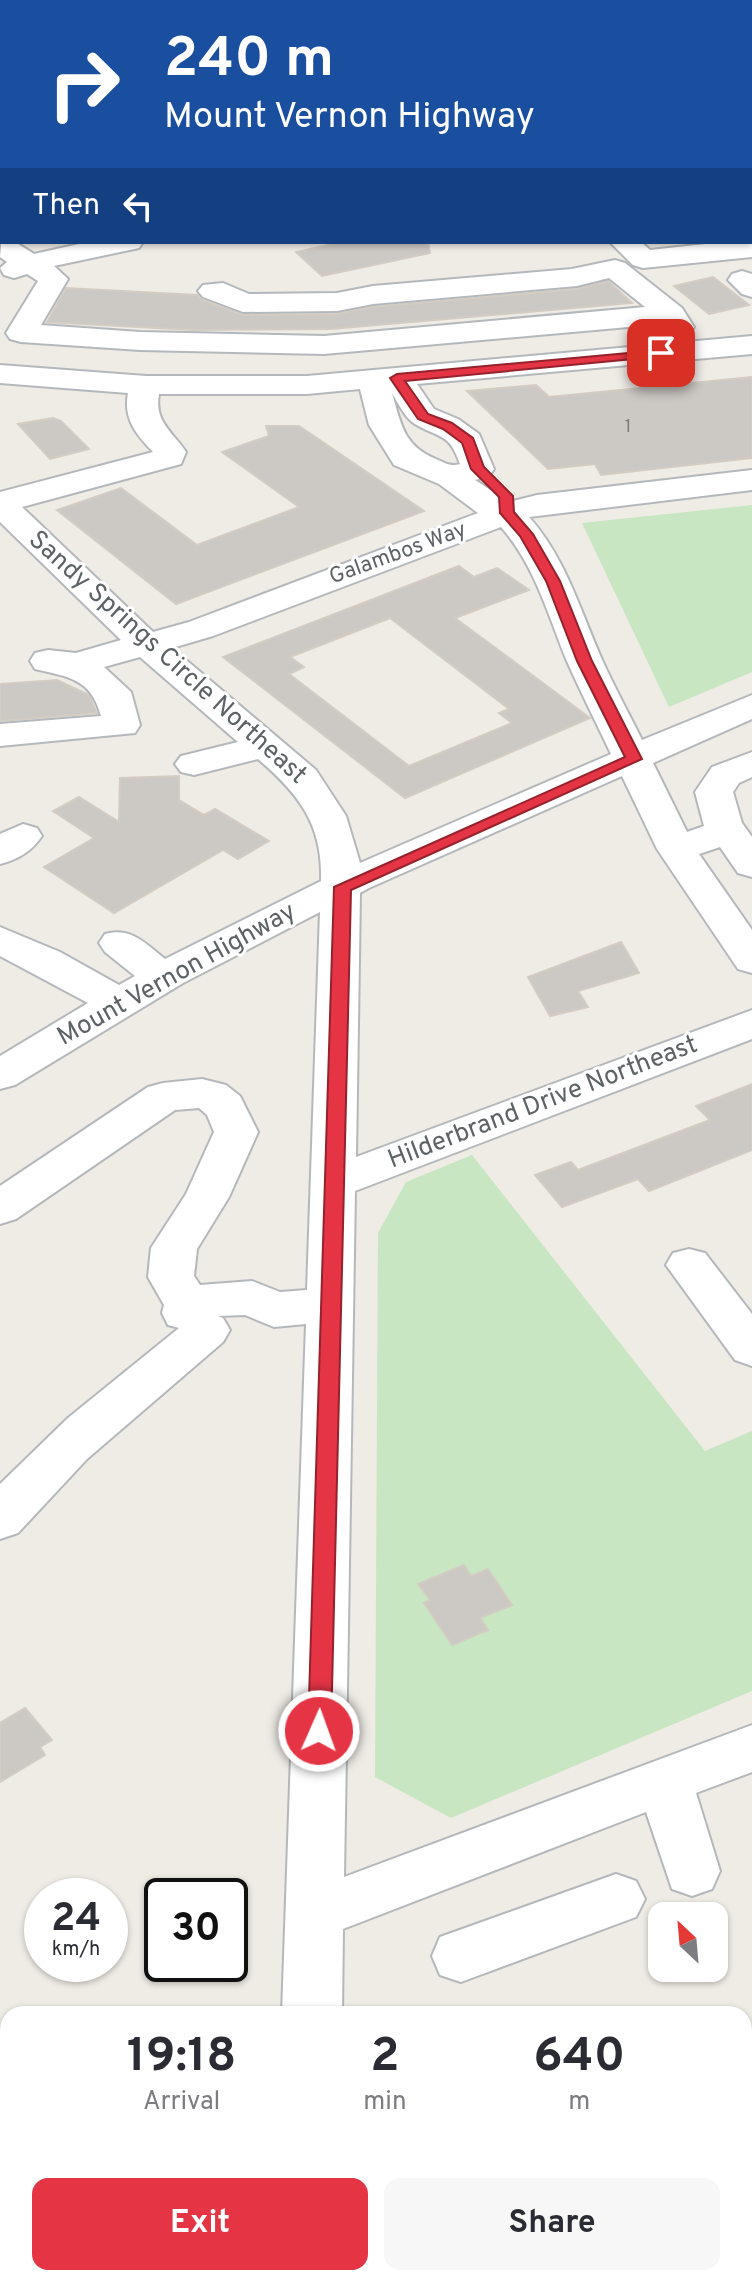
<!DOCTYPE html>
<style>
body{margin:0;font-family:Overpass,sans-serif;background:#f7f7f7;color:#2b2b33;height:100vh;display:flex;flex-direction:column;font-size:30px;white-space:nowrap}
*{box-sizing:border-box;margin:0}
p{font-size:26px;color:#7c7c81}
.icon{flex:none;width:44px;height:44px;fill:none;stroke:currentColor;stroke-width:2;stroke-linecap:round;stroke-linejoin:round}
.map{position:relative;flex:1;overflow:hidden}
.side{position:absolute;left:0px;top:2006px;width:752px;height:280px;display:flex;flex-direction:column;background:#fff;border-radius:24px 24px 0 0;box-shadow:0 2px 6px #0004}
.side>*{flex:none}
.banner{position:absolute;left:0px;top:0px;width:752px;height:244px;box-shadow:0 2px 6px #0004;background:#1a4fa0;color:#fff;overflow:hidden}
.needle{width:52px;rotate:334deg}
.controls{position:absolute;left:648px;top:1902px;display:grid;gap:16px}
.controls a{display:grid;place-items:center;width:80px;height:80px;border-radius:16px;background:#fff;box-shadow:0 2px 6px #0004;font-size:40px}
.speed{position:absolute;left:24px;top:1878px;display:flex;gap:16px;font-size:40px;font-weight:700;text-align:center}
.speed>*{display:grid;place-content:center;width:104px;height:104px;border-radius:50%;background:#fff;box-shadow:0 2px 6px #0004;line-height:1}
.speed small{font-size:20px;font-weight:400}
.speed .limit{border:4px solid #111;border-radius:12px;background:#fff;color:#111}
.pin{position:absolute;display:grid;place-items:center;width:68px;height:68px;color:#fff;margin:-34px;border-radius:16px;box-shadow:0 4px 12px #0006}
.me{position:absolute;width:88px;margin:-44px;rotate:2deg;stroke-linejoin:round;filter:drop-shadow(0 0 6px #0008)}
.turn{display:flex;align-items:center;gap:28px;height:168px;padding:0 32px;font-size:36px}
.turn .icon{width:104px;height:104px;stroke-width:2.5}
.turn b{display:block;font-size:56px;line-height:68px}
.then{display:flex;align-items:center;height:76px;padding:0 32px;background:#0003;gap:16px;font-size:30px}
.eta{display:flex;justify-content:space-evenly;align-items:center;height:136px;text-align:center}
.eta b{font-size:48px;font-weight:700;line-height:56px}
.cta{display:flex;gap:16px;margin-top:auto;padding:16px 32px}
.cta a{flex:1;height:92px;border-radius:16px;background:#e53444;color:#fff;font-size:32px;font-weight:700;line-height:92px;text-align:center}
.cta a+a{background:#f7f7f7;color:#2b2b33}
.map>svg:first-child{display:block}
</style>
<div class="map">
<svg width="752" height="2286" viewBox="0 0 752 2286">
<rect width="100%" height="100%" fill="#efebe5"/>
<g fill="#c8e6c2">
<path d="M752 505V672L669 707 582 523Z"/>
<path d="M472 1155 705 1451 752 1431V1691L451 1818 375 1777 378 1233 406 1182Z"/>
</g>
<g fill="#ccc8c4" stroke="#d3ccc3" stroke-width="2" fill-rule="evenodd">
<path d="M342 242H428L430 253 322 276 296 252Z"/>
<path d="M713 277 749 305 709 314 674 286Z"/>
<path d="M608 281 632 303 331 329 193 330 47 322 66 288 197 295 202 300 243 315 337 314 373 307 577 289Z"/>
<path d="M752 377V458L601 475 595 464 548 469 467 391 536 385 549 397Z"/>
<path d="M53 418 61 421 89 449 50 459 18 424Z"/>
<path d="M266 426H299L424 511 176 604 57 510 121 488 197 545 299 507 222 452 269 436Z"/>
<path d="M459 566 474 577 497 568 529 590 455 618 590 718 405 798 223 657ZM390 618 509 709 499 713 512 723 409 766 289 674 304 667 290 657Z"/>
<path d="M57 680 89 695 97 713 0 721V684Z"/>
<path d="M179 776V800L204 815 215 809 269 841 238 859 223 850 114 913 44 867 94 838 53 811 79 797 119 822 120 778Z"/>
<path d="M621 942 639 973 578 991 588 1007 550 1016 528 977Z"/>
<path d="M752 1084V1150L649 1191 638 1179 562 1207 535 1175 571 1162 578 1170 710 1120 696 1106Z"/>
<path d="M464 1565 471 1576 488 1569 512 1605 480 1618 488 1630 452 1645 424 1603 430 1600 418 1584Z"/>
<path d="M25 1708 52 1740 40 1747 45 1755 0 1782V1723Z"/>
</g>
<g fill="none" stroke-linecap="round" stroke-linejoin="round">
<g stroke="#b5b8bb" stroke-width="4">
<g id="minor">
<path d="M735 0H752V8L750 2H734Z"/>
<path d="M750 75 752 76V93L750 92Z"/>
<rect x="750" y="182" width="2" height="18"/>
<path d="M2 237V242H15L34 254 88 242H143L139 248 54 266 68 279 41 325 140 332 324 336 645 307 609 278 577 286 373 304 337 311 243 312 203 297 198 291 203 285 223 283 249 294 337 293 373 286 572 269 615 260 625 263 682 308 694 327 690 333 679 336 668 333 662 324 324 354 140 350 21 342 10 339 6 333 38 281 27 274 14 278 4 275 0 268 7 262 0 257Z"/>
<path d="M752 239V257L643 268 633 265 610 242H641L650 250Z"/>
<path d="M742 271 752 274V297L742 294 728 280 732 274Z"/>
<path d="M752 336V354L417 384 434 409 458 419 479 434 494 469 489 476 475 480 509 502 537 495 752 470V490L529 517C566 558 581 613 603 662 615 688 629 714 642 740L752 695V719L653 763 687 832 704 826 695 792 712 767 752 752V777L739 783 733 792 742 823 752 837V877L738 873 720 847 699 854 752 930V973L738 969 657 849 622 776 369 888 360 893 356 1157 752 1010V1039L355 1191 344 1877 752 1725V1772L696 1793 720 1871 712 1889 692 1896 672 1889 646 1812 343 1929 342 2014H282L306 1324 274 1327 245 1315 218 1316 223 1318 230 1330 223 1342 87 1459 18 1533 0 1539V1484L68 1418 179 1328 168 1325 162 1313 164 1305 148 1277 151 1248 186 1194 214 1132 207 1115 199 1108 175 1110 16 1219 0 1224V1186L148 1087 163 1083 202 1079 226 1085 240 1096 258 1132 229 1197 197 1249 194 1276 200 1285 252 1281 280 1292 307 1290 320 912 183 983 15 1085 0 1089V1056L88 1003 0 956V927L60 952 119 985 135 976 105 952 99 943 105 934C131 927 145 943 165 959L321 881C323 825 299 794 258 759L194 775 181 772 175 764 181 756 238 742 140 657 104 667 131 692 140 725 135 733 0 746V724L101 716C91 678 68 677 35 669L30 661 35 653 48 650 76 653 121 640 0 522V492L153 452C136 434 123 419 128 393L0 383V365L146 376H307ZM360 389 369 425 394 465 439 484 478 513 189 622 153 632 22 507 181 464 186 452C172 431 154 422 159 394H307ZM392 393C398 403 405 418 415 424 440 439 449 432 460 464 451 467 445 463 436 459 404 446 401 425 392 393ZM501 527C534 564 548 614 566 659 580 691 596 722 611 754L360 863 346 816 316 770 172 648 213 636Z"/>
<path d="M23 824 37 828 42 836C32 851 17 860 0 864V834Z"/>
<path d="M689 1249 705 1253 752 1314V1366L735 1360 666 1265 673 1253Z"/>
<path d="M616 1874 636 1881 645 1899 636 1917 461 1982 440 1975 432 1956 440 1937Z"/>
<rect x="274" y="2278" width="64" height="8"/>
</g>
</g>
<g stroke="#eeae5e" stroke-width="4">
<g id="major">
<path d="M557 0H583L584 2H558Z"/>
<path d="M750 112 752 113V129L750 128Z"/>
</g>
</g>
<use href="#minor" fill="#fff" fill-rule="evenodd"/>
<use href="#major" fill="#fde2ab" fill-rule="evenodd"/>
</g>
<path fill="#e53444" stroke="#95222c" stroke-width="2" d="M661 350 667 353 665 356 405 381 428 414 452 423 473 438 484 467 513 496 514 512 533 534 560 581 592 661 642 759 351 890 331 1731 327 1737 319 1740 311 1737 308 1731 334 887 625 757 577 661 546 581 520 536 500 513 499 497 471 469 462 443 443 429 418 419 390 378 397 374Z"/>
<g text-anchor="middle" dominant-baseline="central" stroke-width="6" stroke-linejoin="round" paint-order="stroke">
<g font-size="18" fill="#797c7d">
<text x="628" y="427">1</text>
</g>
<g font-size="22" fill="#5d6265" stroke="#fff">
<text transform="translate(398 554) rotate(-20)">Galambos Way</text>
</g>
<g font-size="26" fill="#5d6265" stroke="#fff">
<text transform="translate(167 658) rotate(42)">Sandy Springs Circle Northeast</text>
<text transform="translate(177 975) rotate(-29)">Mount Vernon Highway</text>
<text transform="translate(543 1103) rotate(-21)">Hilderbrand Drive Northeast</text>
</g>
</g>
</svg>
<div class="controls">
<a><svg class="needle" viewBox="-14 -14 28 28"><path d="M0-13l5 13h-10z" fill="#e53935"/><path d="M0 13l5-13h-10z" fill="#7c7c81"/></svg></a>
</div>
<div class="speed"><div>24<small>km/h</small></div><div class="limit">30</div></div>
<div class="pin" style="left:661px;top:353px;background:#d93025"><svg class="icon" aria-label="arrive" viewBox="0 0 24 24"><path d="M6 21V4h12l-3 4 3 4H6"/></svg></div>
<svg class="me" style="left:319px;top:1731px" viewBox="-20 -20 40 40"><circle r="17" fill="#e53444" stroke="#fff" stroke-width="3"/><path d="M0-11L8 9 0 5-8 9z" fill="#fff"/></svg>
<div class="banner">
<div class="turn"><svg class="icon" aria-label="right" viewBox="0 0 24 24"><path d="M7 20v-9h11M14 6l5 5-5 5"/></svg><div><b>240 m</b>Mount Vernon Highway</div></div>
<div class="then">Then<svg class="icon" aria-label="left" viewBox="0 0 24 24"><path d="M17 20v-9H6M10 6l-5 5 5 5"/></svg></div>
</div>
<section class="side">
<div class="eta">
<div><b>19:18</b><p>Arrival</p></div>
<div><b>2</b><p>min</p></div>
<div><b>640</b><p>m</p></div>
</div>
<div class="cta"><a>Exit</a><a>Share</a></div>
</section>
</div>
